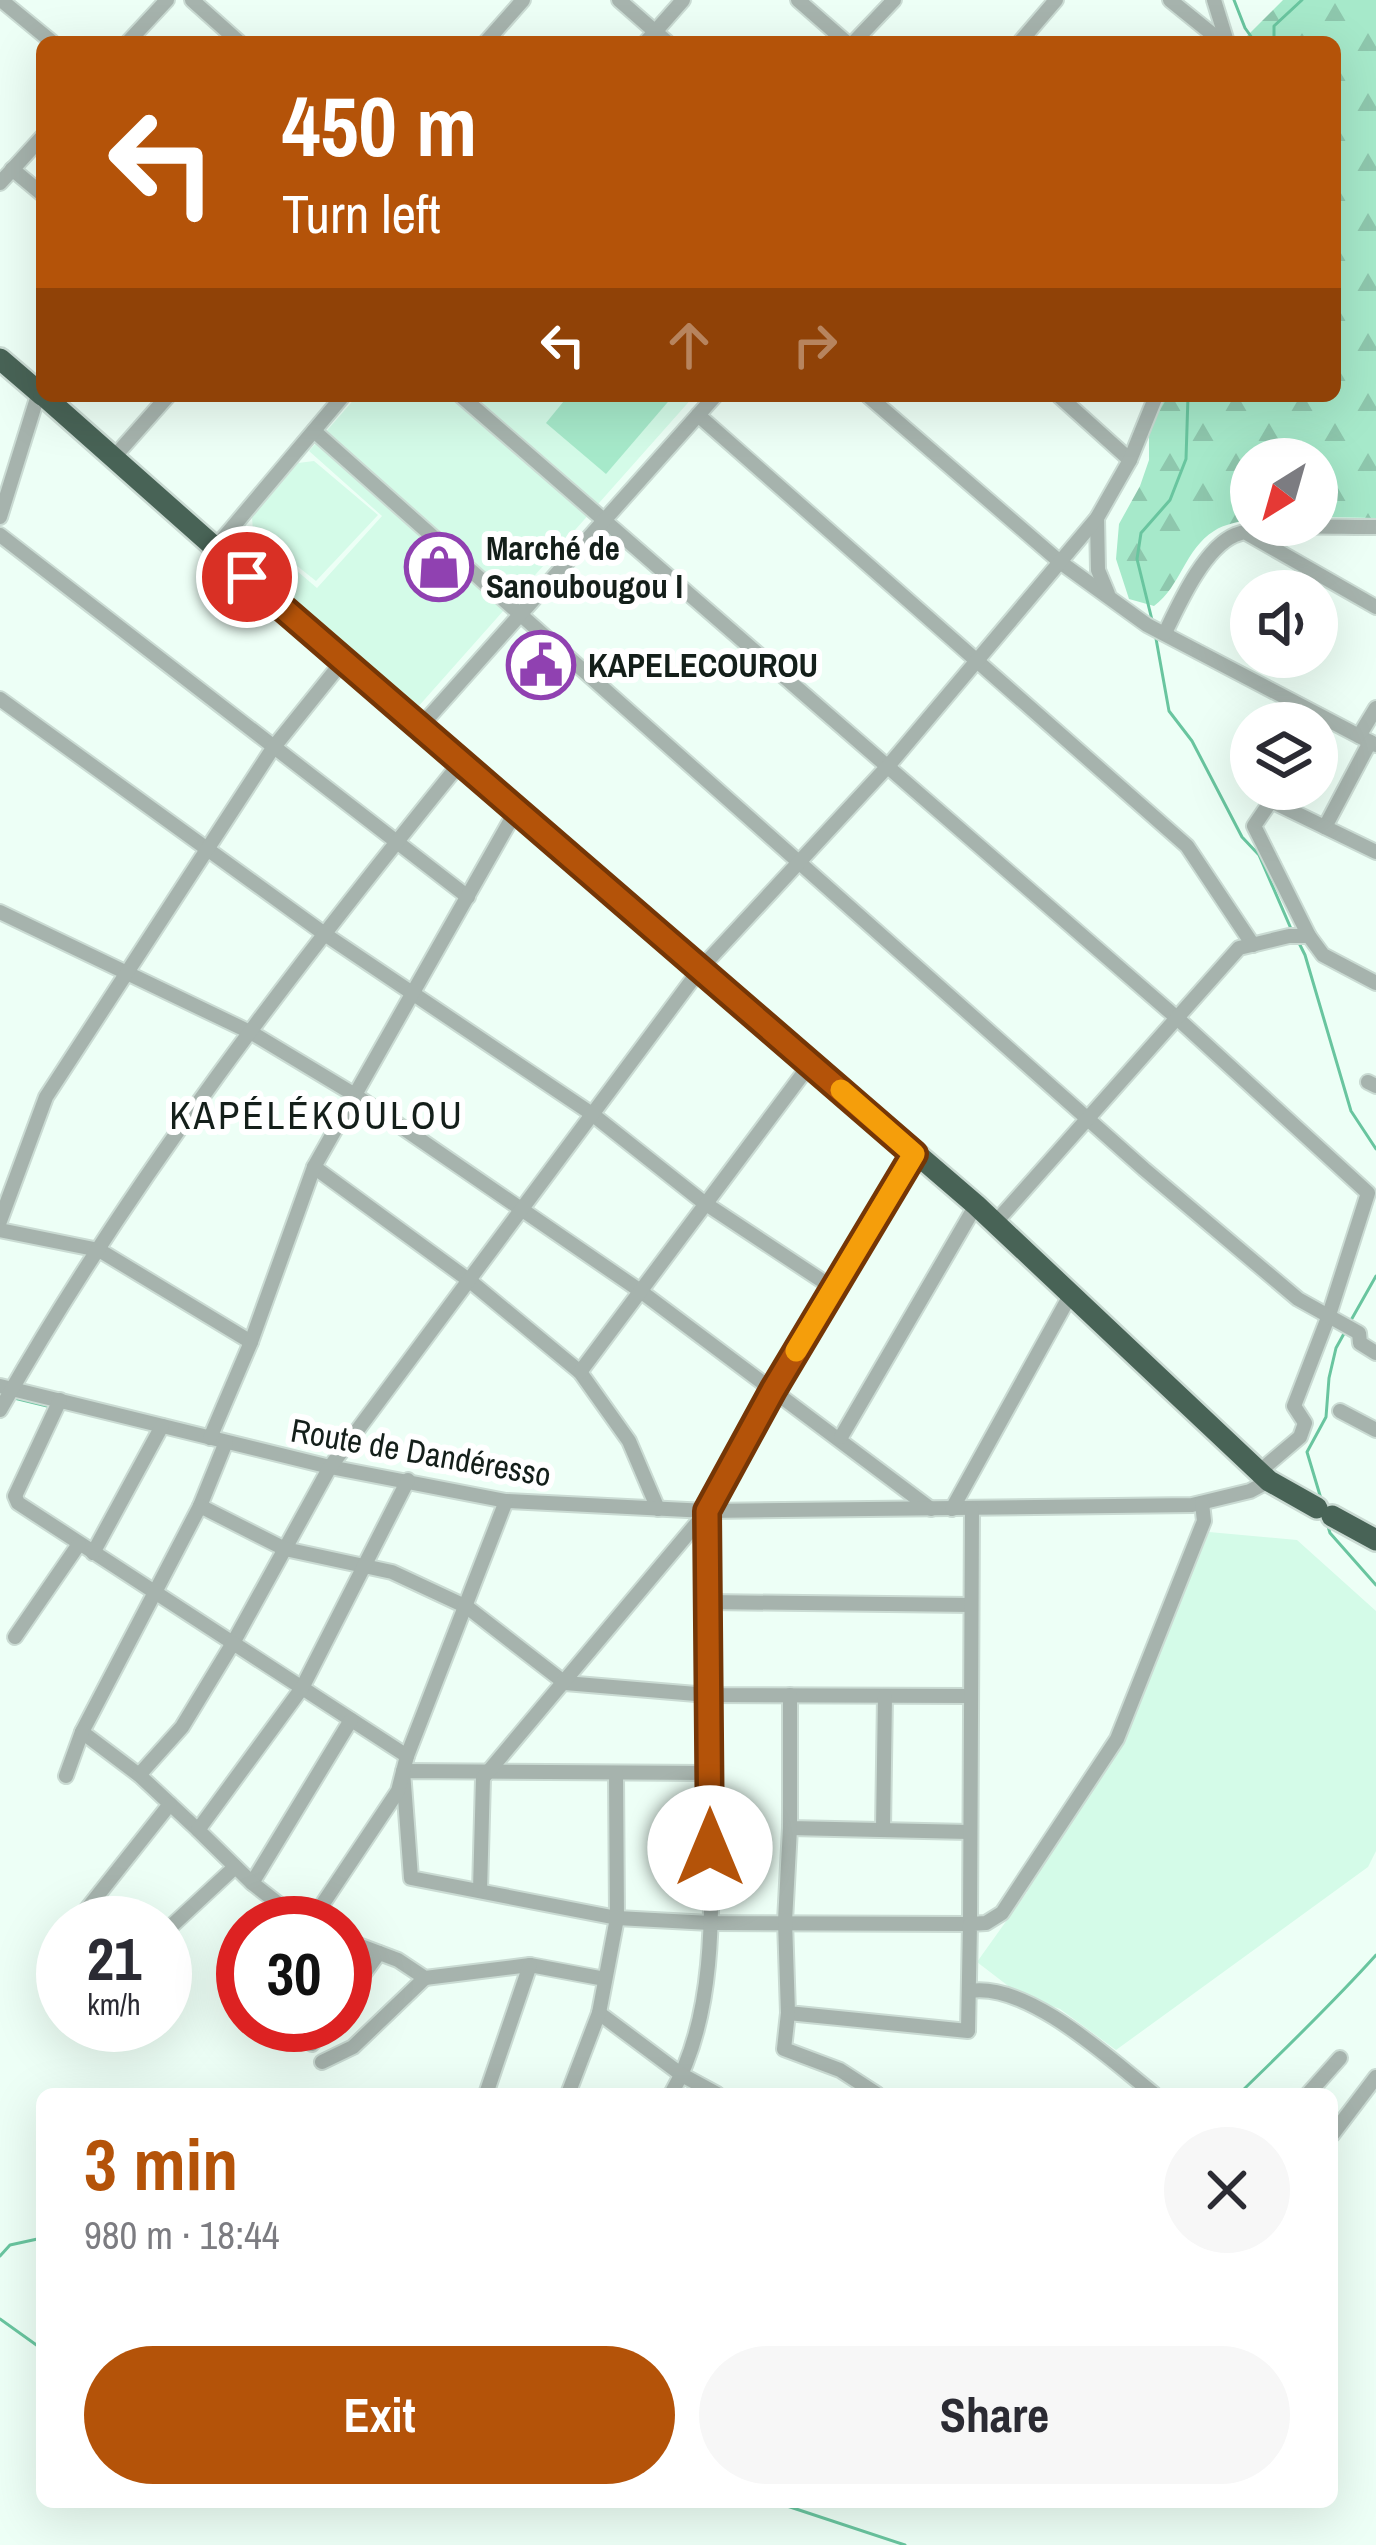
<!DOCTYPE html>
<meta charset="utf-8">
<style>
body{margin:0;font-family:"Archivo Narrow",sans-serif;background:#f7f7f7;color:#2b2b33;height:100vh;display:flex;flex-direction:column;font-size:45px;white-space:nowrap}
*{box-sizing:border-box;margin:0}
p{font-size:39px;color:#7c7c81}
.icon{flex:none;width:66px;height:66px;fill:none;stroke:currentColor;stroke-width:2;stroke-linecap:round;stroke-linejoin:round}
.map{position:relative;flex:1;overflow:hidden}
.drawer{position:absolute;left:36px;top:2088px;width:1302px;height:420px;display:flex;flex-direction:column;background:#fff;border-radius:18px;box-shadow:0 12px 48px #0002}
.drawer>*{flex:none}
.guide{position:absolute;left:36px;top:36px;width:1305px;height:366px;border-radius:18px;box-shadow:0 12px 48px #0002;background:#b45309;color:#fff;overflow:hidden}
.needle{width:78px;rotate:217deg}
.buttons{position:absolute;left:1230px;top:438px;display:grid;gap:24px}
.buttons a{display:grid;place-items:center;width:108px;height:108px;border-radius:50%;background:#fff;box-shadow:0 12px 48px #0002;font-size:60px}
.speed{position:absolute;left:36px;top:1896px;display:flex;gap:24px;font-size:60px;font-weight:700;text-align:center}
.speed>*{display:grid;place-content:center;width:156px;height:156px;border-radius:50%;background:#fff;box-shadow:0 12px 48px #0002;line-height:1}
.speed small{font-size:30px;font-weight:400}
.speed .limit{border:18px solid #d22;background:#fff;color:#111}
.pin{position:absolute;display:grid;place-items:center;width:102px;height:102px;color:#fff;margin:-51px;border:6px solid #fff;border-radius:50%;box-shadow:0 3px 12px #0007}
.me{position:absolute;width:132px;margin:-66px;rotate:0deg;stroke-linejoin:round;filter:drop-shadow(0 0 9px #0008)}
.turn{display:flex;align-items:center;gap:42px;height:252px;padding:0 48px;font-size:54px}
.turn .icon{width:156px;height:156px;stroke-width:2.5}
.turn b{display:block;font-size:84px;line-height:102px}
.lanes{display:flex;align-items:center;height:114px;padding:0 48px;background:#0003;justify-content:center;gap:60px;direction:ltr}
.lanes .off{opacity:.35}
.round{display:grid;place-items:center;flex:none;width:126px;height:126px;border-radius:63px;background:#f7f7f7}
.head{display:flex;align-items:center;justify-content:space-between;height:204px;padding:0 48px}
h1{font-size:72px;font-weight:700;line-height:90px;color:#b45309}
.primary-button{display:flex;gap:24px;margin-top:auto;padding:24px 48px}
.primary-button a{flex:1;height:138px;border-radius:72px;background:#b45309;color:#fff;font-size:48px;font-weight:700;line-height:138px;text-align:center}
.primary-button a+a{background:#f7f7f7;color:#2b2b33}
.map>svg:first-child{display:block}
</style>
<div class="map">
<svg width="1376" height="2545" viewBox="0 0 1376 2545">
<defs>
<pattern id="forest-firs" width="22" height="20" patternUnits="userSpaceOnUse" patternTransform="scale(3)"><rect width="22" height="20" fill="#a6e9ca"/><path d="M5 1l3.5 6h-7zM16 11l3.5 6h-7z" fill="#8ec7ad"/></pattern>
</defs>
<rect width="100%" height="100%" fill="#edfff6"/>
<g fill="#d4fbe8">
<path d="M357 396H694L417 708 225 546 243 525 317 588 382 516 309 451Z"/>
<path d="M314 461 378 515 316 581 253 531 252 517 298 463Z"/>
<path d="M1209 1532 1297 1540 1376 1611V1851L1368 1867 1116 2050 1060 2009 1020 1995 977 1962 1027 1892 1023 1888 1124 1737Z"/>
</g>
<path fill="url(#forest-firs)" d="M1283 0H1376V518L1317 517V459H1251V519C1239 522 1224 524 1214 531 1185 549 1181 586 1154 606L1129 599 1116 559 1119 524 1140 486 1149 460V432L1160 396H1335V42H1241Z"/>
<path fill="#a6e9ca" d="M568 396H673L606 474 546 423Z"/>
<g fill="none" stroke-linecap="round" stroke-linejoin="round">
<g stroke="#69c59f" stroke-width="3">
<path d="M1234 0 1245 28 1255 42"/>
<path d="M1274 42V26L1302 0"/>
<path d="M1153 624 1137 559 1141 533 1170 500 1186 459 1188 396"/>
<path d="M1155 633 1169 711 1192 741 1242 837 1259 855 1292 931"/>
<path d="M1297 939 1305 955 1351 1111 1376 1149"/>
<path d="M1350 1322 1376 1276"/>
<path d="M14 1398 47 1406"/>
<path d="M128 1424 154 1431"/>
<path d="M1322 1502 1307 1452 1326 1417 1329 1378 1336 1348 1346 1330"/>
<path d="M1327 1523 1330 1533 1376 1585"/>
<path d="M1239 2094C1285 2049 1333 2003 1376 1955"/>
<path d="M0 2256 10 2245 42 2238"/>
<path d="M0 2319 42 2349"/>
<path d="M495 2502 520 2506 590 2502"/>
<path d="M740 2502 787 2506 905 2545"/>
</g>
<g stroke="#cadbd3" stroke-width="18">
<g id="minor">
<path d="M1 0 52 42"/>
<path d="M192 0 239 42"/>
<path d="M619 0 667 42"/>
<path d="M798 0 846 42"/>
<path d="M1170 0 1222 42"/>
<path d="M1214 0 1227 42"/>
<path d="M128 42 167 0"/>
<path d="M486 42 523 0"/>
<path d="M646 42 683 0"/>
<path d="M854 42 894 0"/>
<path d="M1020 42 1056 0"/>
<path d="M12 169 42 194"/>
<path d="M0 183 42 137"/>
<path d="M461 396 1177 1018 1368 1193 1329 1315 1294 1406 1305 1423 1300 1437 1260 1471"/>
<path d="M868 396 1060 562 1147 625 1376 745"/>
<path d="M1059 396 1130 460"/>
<path d="M698 415 1187 846 1253 945"/>
<path d="M314 431 1144 1169 1298 1299 1359 1333 1360 1343 1376 1353"/>
<path d="M115 456 168 396"/>
<path d="M0 517 39 392"/>
<path d="M1097 518 1098 570 1108 594"/>
<path d="M1248 534 1376 607"/>
<path d="M0 535 468 897"/>
<path d="M215 548 343 396"/>
<path d="M1165 633C1179 604 1204 548 1235 535 1269 522 1338 528 1376 527"/>
<path d="M0 699 326 935 592 1114 703 1202 833 1288"/>
<path d="M420 727 715 396"/>
<path d="M1359 736 1376 708"/>
<path d="M1325 827 1370 742"/>
<path d="M0 912 252 1033 355 1095 639 1290 931 1509"/>
<path d="M1309 936 1254 826 1271 801 1376 852"/>
<path d="M1368 1082 1376 1086"/>
<path d="M314 1167 470 1281 580 1372 629 1441 658 1509"/>
<path d="M0 1221 46 1097 273 748 343 661"/>
<path d="M995 1223 1239 948 1289 936H1309L1323 955 1376 983"/>
<path d="M0 1230 99 1250 251 1342"/>
<path d="M580 1372 811 1063"/>
<path d="M0 1386 330 1467 506 1501 707 1511 1192 1505 1250 1491 1269 1481"/>
<path d="M60 1400 15 1496 18 1503 233 1643 330 1467 701 968 889 765 1097 518 1130 460 1156 396"/>
<path d="M0 1410C130 1180 295 967 461 762"/>
<path d="M1340 1411 1376 1430"/>
<path d="M841 1437 976 1205"/>
<path d="M210 1438 251 1342 314 1167 517 809"/>
<path d="M226 1442 200 1506 285 1549 392 1572 467 1607 565 1683 708 1695 970 1696"/>
<path d="M952 1509 1072 1292"/>
<path d="M707 1511 914 1154"/>
<path d="M93 1553 162 1426"/>
<path d="M708 1602 971 1605"/>
<path d="M15 1637 79 1544"/>
<path d="M790 1695V1828L969 1832"/>
<path d="M709 1773 403 1771 411 1878 617 1918 710 1923 970 1924 972 1509"/>
<path d="M139 1775 82 1732 200 1506"/>
<path d="M66 1776 82 1732"/>
<path d="M790 1828 785 1921 788 2013 968 2031 970 1924 986 1923 1002 1913 1117 1739 1204 1521 1202 1503"/>
<path d="M883 1829 885 1696"/>
<path d="M198 1830 139 1775 182 1727 233 1643 407 1756"/>
<path d="M252 1883 351 1720"/>
<path d="M480 1891 483 1778 707 1511C708 1600 708 1689 709 1778 710 1877 723 2006 671 2094"/>
<path d="M79 1919 170 1804"/>
<path d="M303 1923 252 1883 198 1830 302 1688 408 1480"/>
<path d="M310 1923 398 1791 407 1756 506 1501"/>
<path d="M165 1932 235 1867"/>
<path d="M345 1940 398 1960 425 1978 530 1965 605 1979"/>
<path d="M970 1991C1028 1982 1110 2059 1154 2094"/>
<path d="M345 2000 379 1953"/>
<path d="M599 2013 682 2075 717 2094"/>
<path d="M788 2013 784 2049 840 2070 877 2094"/>
<path d="M312 2044 326 2025"/>
<path d="M322 2062 353 2047 425 1978"/>
<path d="M486 2094 530 1965"/>
<path d="M568 2094 599 2013 617 1918 616 1773"/>
<path d="M1308 2094 1340 2058"/>
<path d="M1332 2135 1376 2077"/>
</g>
</g>
<g stroke="#cadbd3" stroke-width="26">
<g id="highway">
<path d="M0 359 42 395"/>
<path d="M44 396 343 661 976 1205 1269 1481 1317 1508"/>
<path d="M1332 1516 1376 1540"/>
</g>
</g>
<use href="#minor" stroke="#a6b3ad" stroke-width="14"/>
<use href="#highway" stroke="#486356" stroke-width="21"/>
</g>
<g fill="none" stroke-linecap="round" stroke-linejoin="round">
<g stroke="#753606" stroke-width="30">
<path id="route" d="M247 577 914 1154 773 1390 707 1511 710 1848"/>
</g>
<use href="#route" stroke="#b45309" stroke-width="21"/>
<path stroke="#f59e0b" stroke-width="21" d="M796 1351 914 1154 841 1090"/>
</g>
<defs>
<g id="shop-ring" transform="scale(3.45)"><circle r="9.5" fill="#fff" stroke="#9041b1" stroke-width="1.5"/><path d="M-5-2.5h2.3a2.7 3.5 0 0 1 5.4 0H5L5.5 6h-11ZM-1.5-2.5h3a1.5 2.3 0 0 0-3 0Z" fill="#9041b1"/></g>
<g id="civic-ring" transform="scale(3.45)"><circle r="9.5" fill="#fff" stroke="#9041b1" stroke-width="1.5"/><path d="M-.6-6.5H3V-4.5H.6V-3L4-1V1h2V6H-6V1h2V-1L-.6-3ZM-1.2 2.5V6h2.4V2.5Z" fill="#9041b1"/></g>
</defs>
<g fill-rule="evenodd">
<use href="#shop-ring" x="439" y="567"/>
<use href="#civic-ring" x="541" y="665"/>
</g>
<g text-anchor="middle" dominant-baseline="central" stroke-width="12" stroke-linejoin="round" paint-order="stroke">
<g font-size="33" font-weight="bold" fill="#141f1a" stroke="#fff" text-anchor="start">
<text x="486" y="548">Marché de<tspan x="486" dy="38">Sanoubougou I</tspan></text>
<text x="588" y="665">KAPELECOUROU</text>
</g>
<g font-size="33" fill="#141f1a" stroke="#fff">
<text transform="translate(421 1452) rotate(10)">Route de Dandéresso</text>
</g>
<g font-size="39" letter-spacing="3" fill="#141f1a" stroke="#fff">
<text x="317" y="1115">KAPÉLÉKOULOU</text>
</g>
</g>
</svg>
<div class="buttons">
<a><svg class="needle" viewBox="-14 -14 28 28"><path d="M0-13l5 13h-10z" fill="#e53935"/><path d="M0 13l5-13h-10z" fill="#7c7c81"/></svg></a>
<a><svg class="icon" aria-label="sound" viewBox="0 0 24 24"><path d="M4 9h4l5-4v14l-5-4H4zM17 9q2 3 0 6"/></svg></a>
<a><svg class="icon" aria-label="layers" viewBox="0 0 24 24"><path d="M12 4l9 5-9 5-9-5zM3 14l9 5 9-5"/></svg></a>
</div>
<div class="speed"><div>21<small>km/h</small></div><div class="limit">30</div></div>
<div class="pin" style="left:247px;top:577px;background:#d93025"><svg class="icon" aria-label="arrive" viewBox="0 0 24 24"><path d="M6 21V4h12l-3 4 3 4H6"/></svg></div>
<svg class="me" style="left:710px;top:1848px" viewBox="-20 -20 40 40"><circle r="19" fill="#fff"/><path d="M0-13L10 11 0 6-10 11z" fill="#b45309"/></svg>
<div class="guide">
<div class="turn"><svg class="icon" aria-label="left" viewBox="0 0 24 24"><path d="M17 20v-9H6M10 6l-5 5 5 5"/></svg><div><b>450 m</b>Turn left</div></div>
<div class="lanes"><svg class="icon" aria-label="left" viewBox="0 0 24 24"><path d="M17 20v-9H6M10 6l-5 5 5 5"/></svg><svg class="icon off" aria-label="ahead" viewBox="0 0 24 24"><path d="M12 20V5M6 11l6-6 6 6"/></svg><svg class="icon off" aria-label="right" viewBox="0 0 24 24"><path d="M7 20v-9h11M14 6l5 5-5 5"/></svg></div>
</div>
<section class="drawer">
<div class="head"><div><h1>3 min</h1><p>980 m · 18:44</p></div><a class="round"><svg class="icon" aria-label="close" viewBox="0 0 24 24"><path d="M6 6l12 12M18 6L6 18"/></svg></a></div>
<div class="primary-button"><a>Exit</a><a>Share</a></div>
</section>
</div>
